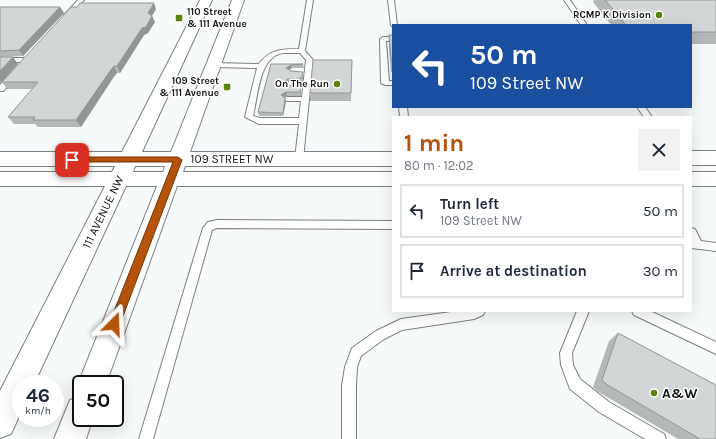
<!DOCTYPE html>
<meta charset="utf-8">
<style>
body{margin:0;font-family:Karla,sans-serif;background:#f2f2f3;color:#1f2937;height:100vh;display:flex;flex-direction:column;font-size:15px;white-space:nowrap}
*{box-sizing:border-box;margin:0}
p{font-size:13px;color:#747a83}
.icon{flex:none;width:22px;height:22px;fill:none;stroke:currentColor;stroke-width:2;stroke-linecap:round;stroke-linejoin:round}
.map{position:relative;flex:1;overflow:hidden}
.details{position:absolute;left:392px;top:116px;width:300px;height:196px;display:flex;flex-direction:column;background:#fff;border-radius:0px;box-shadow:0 4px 16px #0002}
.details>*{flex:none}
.top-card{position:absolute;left:392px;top:24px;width:300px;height:84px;border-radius:0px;box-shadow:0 4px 16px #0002;background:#1a4fa0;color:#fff;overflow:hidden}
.speed{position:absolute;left:12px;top:375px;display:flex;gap:8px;font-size:20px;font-weight:700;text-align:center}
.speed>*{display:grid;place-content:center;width:52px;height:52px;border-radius:50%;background:#fff;box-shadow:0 4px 16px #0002;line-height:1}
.speed small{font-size:10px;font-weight:400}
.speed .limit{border:2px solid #111;border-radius:6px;background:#fff;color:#111}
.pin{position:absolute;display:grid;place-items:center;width:34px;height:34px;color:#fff;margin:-17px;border-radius:8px;box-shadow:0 2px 6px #0006}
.me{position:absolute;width:44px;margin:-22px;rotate:21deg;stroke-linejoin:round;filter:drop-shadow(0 0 3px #0008)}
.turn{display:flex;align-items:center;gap:14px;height:84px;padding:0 12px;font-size:18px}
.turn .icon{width:52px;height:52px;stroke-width:2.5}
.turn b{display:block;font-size:28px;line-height:34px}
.round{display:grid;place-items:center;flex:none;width:42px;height:42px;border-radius:0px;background:#f2f2f3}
.overview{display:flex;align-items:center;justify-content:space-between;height:68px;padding:0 12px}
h1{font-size:24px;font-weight:700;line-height:30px;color:#b45309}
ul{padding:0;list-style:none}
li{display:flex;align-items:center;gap:12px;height:54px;margin:0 8px 6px;padding:0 4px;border:2px solid #e0e1e3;border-radius:0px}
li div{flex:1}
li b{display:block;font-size:15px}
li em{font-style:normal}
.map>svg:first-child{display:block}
</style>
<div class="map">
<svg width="716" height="439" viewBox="0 0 716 439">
<rect width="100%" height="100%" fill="#f7fafb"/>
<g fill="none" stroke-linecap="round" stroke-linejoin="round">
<g stroke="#7c7f81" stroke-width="2">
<g id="lane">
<path d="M78 0H84L68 17H64V15Z"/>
<path d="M307 0H313L305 51 313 60 303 159 299 162 295 159 299 124H259L245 117 257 68 213 67 209 65 213 63 259 64C270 49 282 49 299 49ZM283 53H300L306 60 302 97H287L283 99 287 101H301L299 118H260L253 116C258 96 259 56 283 53Z"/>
<path d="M388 0H394L397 25H393V27L391 25Z"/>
<path d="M564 0H570L587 25H581Z"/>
<path d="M383 37H393V41H386L389 81H393V85H385L381 83 380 39Z"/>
<path d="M0 58H26L29 60 26 62H0Z"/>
<path d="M10 73H16L17 75 3 91H0V85Z"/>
<path d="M399 107H407L408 117H400Z"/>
<path d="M637 107H645L652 117H644Z"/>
<path d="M217 220 393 221V229L217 228 212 230 153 439H139L203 228 208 222Z"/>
<path d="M691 228 695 229 701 241 716 243V251L691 248Z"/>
<path d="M458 311H485L483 315 474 319 402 330 384 339 361 356 357 367 356 386V439H342V386L345 367 352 348 376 331 401 319Z"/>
<path d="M577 311H589L572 353 573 365 580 379 609 402 664 434 666 439H645L599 412 570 389 561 365 560 353Z"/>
<path d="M632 311H650L716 342V354L634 315Z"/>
</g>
</g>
<g stroke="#7c7f81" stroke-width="2">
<g id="secondary">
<path d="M200 0H212L142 152H171L232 0H244L190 152H393V166H185L183 172H393V186H177L106 384H81V392L78 384 157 186H126L34 384H21V412L11 434 0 438V391L105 186H0V172H112L115 166H0V152H122ZM135 166H165L163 172H133Z"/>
<rect x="691" y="151" width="25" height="14"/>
<rect x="691" y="172" width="25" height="14"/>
<path d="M81 396V418H93L86 439H54L70 400Z"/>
</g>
</g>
<use href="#lane" fill="#fff" fill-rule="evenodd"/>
<use href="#secondary" fill="#fff" fill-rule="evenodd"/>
</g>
<g fill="#b5b8b9">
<path d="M594 0H716V44H691V25H611L593 2Z"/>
<path d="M0 7H60L64 13 23 56 0 57Z"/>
<path d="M156 9 152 16 155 22 148 33 144 35 120 73H117L113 78 81 127H38L35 124H14L8 117 32 89H7L2 82Z"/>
<path d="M389 35H393V72H391L389 47Z"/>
<path d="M352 60 351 101H310V93Z"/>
<path d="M271 64H303L304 68H292L289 70 291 71 303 76V82H289L286 84 289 86 301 89V96H287L284 97 285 98 286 102 283 116H259L258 112Z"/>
<path d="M618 333 716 439H678L597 391 593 387 609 341Z"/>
</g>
<g fill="#949696">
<path d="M154 3 156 9 150 19 148 13Z"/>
<path d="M60 7 64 13 23 56 19 50Z"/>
<path d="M152 16 155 22 148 33 144 35 120 73 117 66 142 28Z"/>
<path d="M13 57 18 64 0 83V71Z"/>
<path d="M291 65 292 68 287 71 286 68Z"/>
<path d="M114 66 117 73 113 78 81 127 76 120 110 71Z"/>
<path d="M288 79 289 82 284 85 283 82Z"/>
<path d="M286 92 287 96 282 98 281 95Z"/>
<path d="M285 98 286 102 283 116V113Z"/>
</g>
<g fill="#d3d6d7" stroke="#949696">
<path d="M605 0H716V32H691V25H626Z"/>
<path d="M80 3H154L148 13 152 16 146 27 142 28 117 66H114L110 71 76 120H33L35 117H8L38 82H2L71 7H77Z"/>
<path d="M0 7H60L19 50 0 51Z"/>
<path d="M389 35H393V60H391Z"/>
<path d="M0 57H13L0 71Z"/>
<path d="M313 60H352L351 93H310Z"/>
<path d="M271 64H303L291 65 286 68 291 71 303 72 302 78 288 79 283 82 289 86 301 85 300 92H286L281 95 285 98 283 113 258 112Z"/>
<path d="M618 333 716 385V439H700L606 384 602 380Z"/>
</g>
<path fill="#b45309" stroke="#753606" d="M72 157H178L182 160 120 324 118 328 114 329 111 328 109 324 173 162H72L68 160Z"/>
<g fill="#5b840d" stroke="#fff" stroke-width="1.5">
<circle cx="659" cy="15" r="4"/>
<rect x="175" y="14" width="8" height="8" rx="2"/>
<circle cx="337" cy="84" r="4"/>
<rect x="223" y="83" width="8" height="8" rx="2"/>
<circle cx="654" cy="393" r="4"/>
</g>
<g text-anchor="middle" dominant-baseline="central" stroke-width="3" stroke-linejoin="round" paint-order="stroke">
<g font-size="10" font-weight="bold" fill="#141515" stroke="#fff" text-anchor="end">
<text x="187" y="12" text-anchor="start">110 Street<tspan x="187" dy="12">&amp; 111 Avenue</tspan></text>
<text x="651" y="15">RCMP K Division</text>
<text x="219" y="81">109 Street<tspan x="219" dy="12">&amp; 111 Avenue</tspan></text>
<text x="329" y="84">On The Run</text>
</g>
<g font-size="12" fill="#141515" stroke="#fff">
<text x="232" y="159">109 STREET NW</text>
<text transform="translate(103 212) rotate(-64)">111 AVENUE NW</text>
</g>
<g font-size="14" font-weight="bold" fill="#141515" stroke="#fff" text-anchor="start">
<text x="662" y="393">A&amp;W</text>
</g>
</g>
</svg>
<div class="speed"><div>46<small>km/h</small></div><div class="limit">50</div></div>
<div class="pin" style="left:72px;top:160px;background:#d93025"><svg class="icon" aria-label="arrive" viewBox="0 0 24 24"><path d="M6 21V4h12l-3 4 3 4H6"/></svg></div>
<svg class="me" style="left:114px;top:324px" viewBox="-20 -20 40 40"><path d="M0-17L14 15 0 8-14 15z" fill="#b45309" stroke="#fff" stroke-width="4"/></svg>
<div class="top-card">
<div class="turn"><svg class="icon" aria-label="left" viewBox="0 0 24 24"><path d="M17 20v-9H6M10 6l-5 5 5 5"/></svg><div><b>50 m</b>109 Street NW</div></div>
</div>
<section class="details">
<div class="overview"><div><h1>1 min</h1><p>80 m · 12:02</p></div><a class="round"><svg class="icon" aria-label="close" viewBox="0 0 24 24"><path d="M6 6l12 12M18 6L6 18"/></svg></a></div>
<ul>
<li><svg class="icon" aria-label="left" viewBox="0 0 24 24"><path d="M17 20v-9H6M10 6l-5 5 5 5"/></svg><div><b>Turn left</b><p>109 Street NW</p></div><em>50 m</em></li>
<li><svg class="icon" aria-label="arrive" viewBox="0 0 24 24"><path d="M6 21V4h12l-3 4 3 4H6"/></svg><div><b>Arrive at destination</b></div><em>30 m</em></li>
</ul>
</section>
</div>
